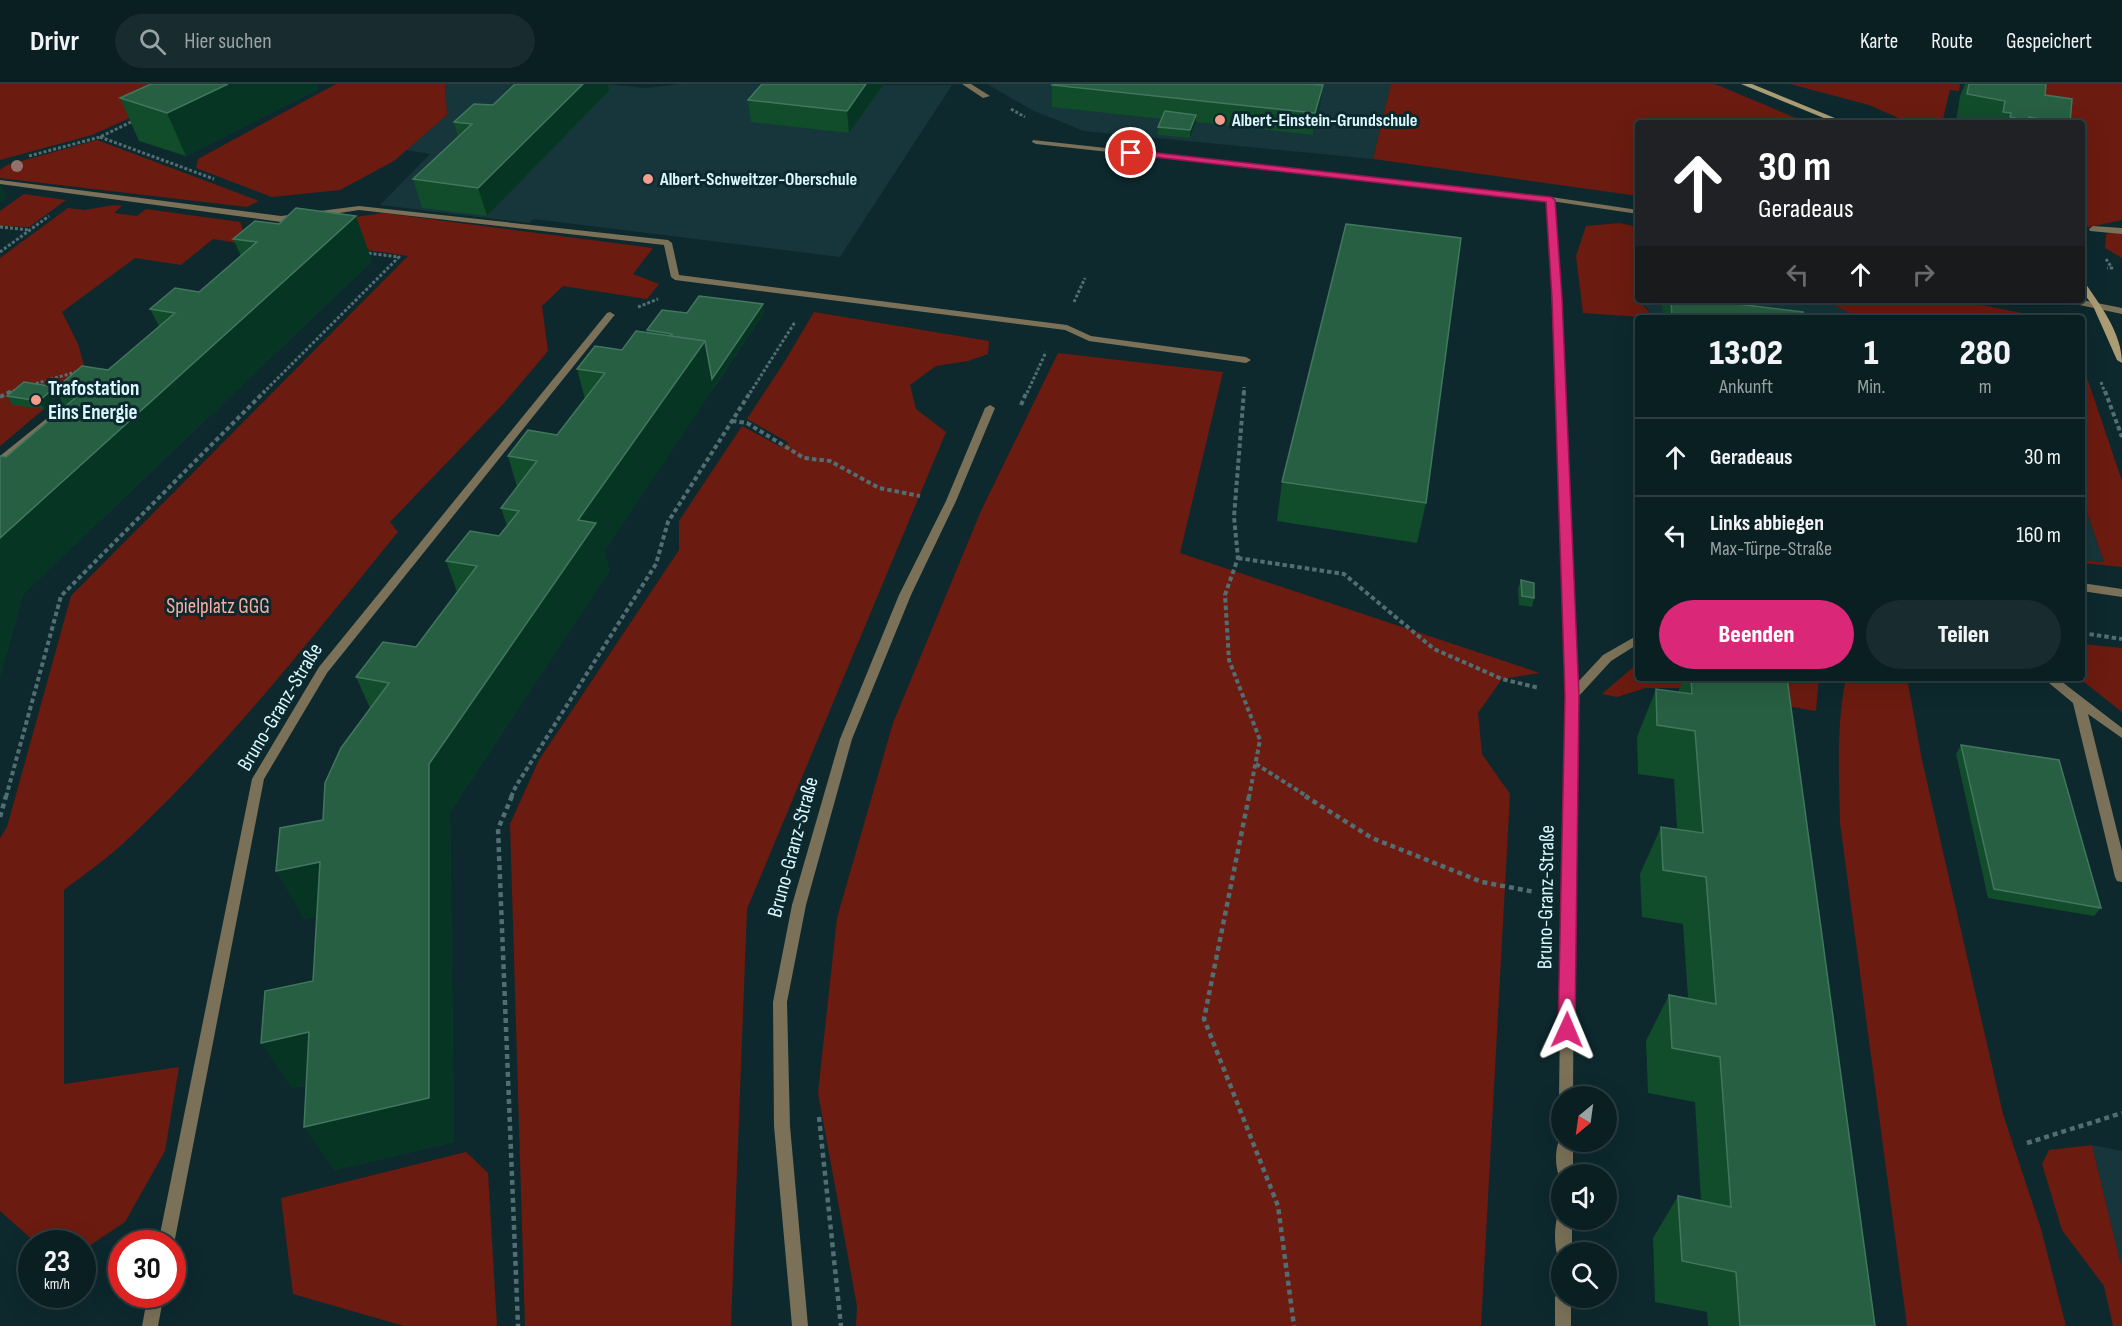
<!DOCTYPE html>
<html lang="de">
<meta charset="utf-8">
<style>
body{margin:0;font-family:"Sofia Sans Condensed",sans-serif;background:#182c2f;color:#f1f3f6;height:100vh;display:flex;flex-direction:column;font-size:22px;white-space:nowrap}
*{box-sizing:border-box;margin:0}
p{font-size:20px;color:#99a2a5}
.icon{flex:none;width:33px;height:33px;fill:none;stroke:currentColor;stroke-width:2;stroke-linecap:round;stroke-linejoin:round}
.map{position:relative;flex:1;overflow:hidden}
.details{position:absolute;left:1635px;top:231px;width:450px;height:366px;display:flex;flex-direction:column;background:#0a1f22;border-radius:6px;box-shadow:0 6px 24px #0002,0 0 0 2px #2a3d40}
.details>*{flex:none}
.banner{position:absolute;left:1635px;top:36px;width:450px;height:183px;border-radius:6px;box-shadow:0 6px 24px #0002,0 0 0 2px #2a3d40;background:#202124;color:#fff;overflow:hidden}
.needle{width:39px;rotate:209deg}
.tools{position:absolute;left:1551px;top:1002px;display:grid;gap:12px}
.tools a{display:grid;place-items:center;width:66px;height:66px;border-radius:50%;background:#0a1f22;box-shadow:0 6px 24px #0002,0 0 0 2px #2a3d40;font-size:30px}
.speed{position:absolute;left:18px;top:1146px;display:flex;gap:12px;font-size:30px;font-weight:700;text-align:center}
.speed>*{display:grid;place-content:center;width:78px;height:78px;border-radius:50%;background:#0a1f22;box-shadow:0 6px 24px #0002,0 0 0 2px #2a3d40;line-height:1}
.speed small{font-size:15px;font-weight:400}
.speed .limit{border:9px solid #d22;background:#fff;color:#111}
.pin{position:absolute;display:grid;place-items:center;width:51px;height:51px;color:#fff;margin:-26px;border:3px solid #fff;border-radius:50%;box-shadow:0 2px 6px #0007}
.me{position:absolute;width:66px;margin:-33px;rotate:1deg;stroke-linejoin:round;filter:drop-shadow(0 0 4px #0008)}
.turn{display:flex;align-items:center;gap:21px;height:126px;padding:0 24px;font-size:27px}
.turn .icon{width:78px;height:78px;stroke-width:2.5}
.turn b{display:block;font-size:42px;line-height:51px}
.lanes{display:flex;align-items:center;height:57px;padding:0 24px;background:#0003;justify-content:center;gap:30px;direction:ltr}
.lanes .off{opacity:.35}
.eta{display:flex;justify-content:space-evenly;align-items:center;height:102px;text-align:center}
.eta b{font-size:36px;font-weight:800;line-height:42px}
.primary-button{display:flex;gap:12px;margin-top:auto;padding:12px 24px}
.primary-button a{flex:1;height:69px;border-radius:36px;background:#db2777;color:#fff;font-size:24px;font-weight:800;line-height:69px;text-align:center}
.primary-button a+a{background:#182c2f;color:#f1f3f6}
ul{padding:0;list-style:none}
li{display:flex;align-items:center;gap:18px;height:78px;padding:0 24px;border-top:2px solid #2a3d40}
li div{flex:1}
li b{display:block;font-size:22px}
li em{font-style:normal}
header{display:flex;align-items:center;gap:36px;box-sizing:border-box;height:84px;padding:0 30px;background:#0a1f22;border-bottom:2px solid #2a3d40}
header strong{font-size:28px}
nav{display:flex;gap:33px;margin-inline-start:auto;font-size:21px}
.search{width:420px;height:54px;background:#182c2f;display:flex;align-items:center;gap:15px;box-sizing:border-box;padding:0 21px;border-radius:33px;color:#99a2a5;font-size:22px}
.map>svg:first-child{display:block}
</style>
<header>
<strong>Drivr</strong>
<div class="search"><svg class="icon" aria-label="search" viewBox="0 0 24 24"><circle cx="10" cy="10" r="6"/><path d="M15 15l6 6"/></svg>Hier suchen</div>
<nav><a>Karte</a><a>Route</a><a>Gespeichert</a></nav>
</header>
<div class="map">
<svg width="2122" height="1242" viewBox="0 0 2122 1242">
<rect width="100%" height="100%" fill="#0d292e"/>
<g fill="#16363b">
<path d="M445 0H607L645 4 680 0 952 1 840 173 534 135 529 139 380 121 430 70 406 66 447 31Z"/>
<path d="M987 0H1391L1373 75 1084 47 1032 26Z"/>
<path d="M1640 216H1825L1853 231 1876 234H1655Z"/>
<path d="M2082 414 2104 478 2082 476Z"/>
<path d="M2092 1061 2122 1067V1179H2120Z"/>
</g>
<g fill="#6c1b10">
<path d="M0 0H188L181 11 92 51 0 76Z"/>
<path d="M336 0H445L447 31 394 77 340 106 272 113 196 84 198 75Z"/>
<path d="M1391 0H1715L1808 39H1638V112L1373 75Z"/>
<path d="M1790 0H1960L1959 7 1950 6 1942 39H1910L1869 21Z"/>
<path d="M1983 0H2122V136L2089 143 2082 138V39H2060Z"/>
<path d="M97 56 259 117 247 123 0 94V86L7 81Z"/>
<path d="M24 110 66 116 29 143 0 142V127Z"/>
<path d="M114 121 122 122 114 129 137 132 146 125 240 138 246 153 238 159 213 155 181 181 135 174 62 228 78 260 85 285 44 325 0 362V174L68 124 85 126Z"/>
<path d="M383 129 653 164 633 190 659 200 647 215 563 202 542 222 548 267 504 319 390 438 398 448C313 552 229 660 131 752 111 772 86 789 64 806V1000L179 983 165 1067 125 1138 83 1166 82 1160 36 1159 0 1127V754L7 743 71 512 408 172 314 158 321 138Z"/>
<path d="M1620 139 1638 143V216L1655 234 1583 229 1576 172 1586 142Z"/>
<path d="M2122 146V174L2105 164 2106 150Z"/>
<path d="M1825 216H1957L2046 234H1876L1853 231Z"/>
<path d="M814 228 989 257 988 270 968 277 936 282 910 301 916 325 946 348 747 825 731 1242H525L510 740 539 676 679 466V437L742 342 781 363 789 359 747 335 785 277Z"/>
<path d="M1058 269 1223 288 1180 469 1540 589 1502 595 1478 629 1482 670 1510 710 1481 1242H856L857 1222 818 1009 837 834 893 639 981 427Z"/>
<path d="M2082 279 2122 397V483L2082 479V476L2104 478 2082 414Z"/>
<path d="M2082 560 2122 564V628L2079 594H2082Z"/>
<path d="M1638 579V594H1819L1816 627 1681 604H1646L1617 613 1602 610Z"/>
<path d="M1846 594H1907L1922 676 2003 1030 2041 1145 2066 1242H1907L1840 739C1839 690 1836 642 1846 594Z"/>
<path d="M2092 1061 2120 1178 2122 1179V1242H2113L2104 1202 2062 1146 2042 1080 2049 1066Z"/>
<path d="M466 1068 488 1089 497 1242H404L293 1210 281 1114Z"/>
</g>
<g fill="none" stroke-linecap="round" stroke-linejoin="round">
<g stroke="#516e73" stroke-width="3" stroke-dasharray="3 2" stroke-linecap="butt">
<path d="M1011 25 1025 33"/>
<path d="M100 53 214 95"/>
<path d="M29 72 100 53 133 37"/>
<path d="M0 143 29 146"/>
<path d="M0 168 49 132"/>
<path d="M2106 175 2112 184H2107"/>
<path d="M1074 218 1085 194"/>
<path d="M638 223 658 215"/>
<path d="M2101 298 2105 309"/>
<path d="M31 301 76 288"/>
<path d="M9 309 18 305"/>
<path d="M263 309 399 173 367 169"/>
<path d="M750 309 795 238"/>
<path d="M1027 309 1046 268"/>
<path d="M1244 309V303"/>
</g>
<g stroke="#516e73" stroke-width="4" stroke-dasharray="4.5 3" stroke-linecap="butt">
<path d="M1244 307 1234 433 1238 474 1225 511 1229 576 1260 656 1249 713"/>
<path d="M2105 307 2122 353"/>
<path d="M0 313 12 307"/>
<path d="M1021 321 1027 307"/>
<path d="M732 337 747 339 804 374 830 377 879 404 920 412"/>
<path d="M1238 474 1344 490 1434 565 1502 595 1539 604"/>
<path d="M2082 549 2122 555"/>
<path d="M1256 680 1308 713"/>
<path d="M6 713 61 512 265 307"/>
<path d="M511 713 516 702 656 480 668 438 751 307"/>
</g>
<g stroke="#516e73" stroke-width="4.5" stroke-dasharray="5 4" stroke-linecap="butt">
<path d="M512 712 498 745 518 1242"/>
<path d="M1249 712 1204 935 1278 1122 1294 1242"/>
<path d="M1305 712 1372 754 1482 798 1535 808"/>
<path d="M0 733 6 712"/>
<path d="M819 1033 841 1242"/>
<path d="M2027 1059 2122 1029"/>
</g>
<g fill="#7a7158" fill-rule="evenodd">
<path d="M962 0H971L990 12 983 14Z"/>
<path d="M1548 113 1555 115 1561 214 1577 599 1603 571 1638 551V560L1611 577 1578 613 1575 722 1574 725H1564L1563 722 1566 612Z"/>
<path d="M2093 142 2122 144V150L2090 147 2089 145Z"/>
<path d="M2082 499 2122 505V513L2082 507Z"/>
<path d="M2043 594H2057L2122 644V654L2088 630 2122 767V798L2117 797 2115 793 2073 619Z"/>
</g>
<g fill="#7a7158" fill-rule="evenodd">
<path d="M1033 56 1551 113 1638 126V130L1551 117 1036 60 1032 58Z"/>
<path d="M0 96 281 132 359 122 668 156 672 159 679 191 1067 241 1091 252 1246 273 1251 276 1246 279 1089 257 1065 246 675 196 671 193 664 161 359 126 281 138 0 100Z"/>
<path d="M2066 216H2082L2122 224V230L2070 219Z"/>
<path d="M610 228 615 231 613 233 327 589 264 695 174 1160 172 1163V1160H158L252 695 319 583 607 229Z"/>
<path d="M990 321 995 324 956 417 911 511 852 655 806 821 787 918 790 1042 808 1242H792L774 1042 773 918 792 821 840 655 899 511 946 417 985 324Z"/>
<path d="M61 323 64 324V328L4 379 0 380V372Z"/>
<path d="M1569 717 1574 719 1575 722 1573 1012H1562V1017L1559 1012 1563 722 1564 719Z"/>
<path d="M1562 1052V1058H1573V1090H1562V1096C1554 1088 1554 1060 1562 1052Z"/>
<path d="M1562 1129V1136H1572V1168H1562V1175L1558 1173C1554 1163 1554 1141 1558 1131Z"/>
<path d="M1562 1207V1214H1571V1242H1555V1214L1557 1208Z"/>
<path d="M148 1210H164L158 1242H142Z"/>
</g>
<g fill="#ab9c74" fill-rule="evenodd">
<path d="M1741 0H1752L1847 39H1836Z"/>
<path d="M2082 198 2085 199C2101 222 2122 250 2122 279L2117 276 2093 222 2082 207Z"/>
</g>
</g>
<circle fill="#90726c" cx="17" cy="82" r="6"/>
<g fill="#114c2b">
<path d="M151 0H316L318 5 186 72 139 57 120 14Z"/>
<path d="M515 0H608L609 7 487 132 422 124 413 95 458 53 454 38 493 21Z"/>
<path d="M884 0 849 49 751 38 748 16Z"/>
<path d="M1965 0H2046L2045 11 2070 39H1967L1956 37 1960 12Z"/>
<path d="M1052 1 1320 23 1313 51 1196 38 1190 54 1158 51V43L1162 35 1052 23Z"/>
<path d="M233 155 372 177 23 510 0 592V372L6 373 64 323 59 312 44 325 12 321 7 312 55 304 108 286 159 242 150 225 199 208 241 172Z"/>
<path d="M1662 216H1722V218L1804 234H1663Z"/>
<path d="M687 229H764L604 467 609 487 450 728 454 1058 334 1086 306 1001 292 1004 313 897 317 832 304 835 323 736 370 624 356 593 416 563 457 508 446 477 499 452 507 442 501 424 517 403 508 372 557 351 585 315 577 285 622 266 647 249V246Z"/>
<path d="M1282 398 1426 419 1417 459 1277 437Z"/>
<path d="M1521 496 1534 514 1532 523 1519 521 1518 505Z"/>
<path d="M1684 594H1784L1875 1242H1708L1707 1228 1655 1218 1653 1154 1678 1112 1701 1117 1695 1018 1648 1009 1646 957 1669 911 1688 914 1683 840 1642 833 1640 790 1661 743 1677 745 1674 695 1638 690 1637 653 1656 605 1678 608Z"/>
<path d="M1961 661 2101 824 2094 832 1988 814 1956 670Z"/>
</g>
<g fill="#063623">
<path d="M228 0H316L318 5 186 72 167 29Z"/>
<path d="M583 0H608L609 7 487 132 478 104Z"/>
<path d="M866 0H884L849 49 847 27Z"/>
<path d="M1323 1 1320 23 1313 51 1315 29Z"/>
<path d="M1196 31V38L1190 54V46Z"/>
<path d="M0 100 8 114 0 119Z"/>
<path d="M356 132 372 177 23 510 0 592V454Z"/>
<path d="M763 220 764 229 714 303 712 295Z"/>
<path d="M705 257 714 304 604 467 609 487 450 728 454 1058 334 1086 304 1043 429 680 578 436Z"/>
<path d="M55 303 56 305H55L59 312 44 325 39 317Z"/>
<path d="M320 778 346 826 304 835 276 787Z"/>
<path d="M309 948 338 993 292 1004 261 959Z"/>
</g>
<g fill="#275f42" stroke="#42775f" stroke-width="1.5">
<path d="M151 0H228L167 29 120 14Z"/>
<path d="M515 0H583L478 104 413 95 472 40 454 38 474 20 493 21Z"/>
<path d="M762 0H866L847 27 748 16Z"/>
<path d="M1053 0H1311L1323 1 1315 29 1052 1Z"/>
<path d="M1969 0H2046L2045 11 2072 15 2070 39H2063L2029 33 2028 37 2010 33 2011 29 2003 28 2005 17 1967 10Z"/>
<path d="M1165 27 1196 31 1190 46 1158 43Z"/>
<path d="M296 124 356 132 0 454V372L6 373 81 309 55 305 82 282 108 286 175 229 150 225 175 204 199 208 257 158 233 155 255 137 279 140Z"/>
<path d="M1346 140 1461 154 1426 419 1282 398Z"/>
<path d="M699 212 763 220 712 295 705 257 670 252 672 250 647 246 662 226 687 229Z"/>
<path d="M1671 216H1722V218L1803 228 1804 234H1672Z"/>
<path d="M636 247 705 257 578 436 596 439 429 680V1014L304 1043 309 948 261 959 265 907 313 897 320 778 276 787 280 744 323 736 325 699 341 664 389 599 356 593 383 558 416 563 477 482 446 477 470 447 499 452 519 427 501 424 537 377 508 372 528 346 557 351 605 289 577 285 595 262 622 266Z"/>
<path d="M24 298 55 303 39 317 7 312Z"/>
<path d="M1521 496 1534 499V514L1522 512Z"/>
<path d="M1691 594H1787L1875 1242H1740L1736 1188 1682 1177 1678 1112 1731 1123 1720 973 1672 964 1669 911 1716 920 1706 793 1663 786 1661 743 1703 749 1695 647 1657 641 1656 605 1692 610Z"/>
<path d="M1961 661 2059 676 2101 824 1994 805Z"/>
</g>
<path fill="#db2777" stroke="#8e194d" stroke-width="1.5" d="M1131 66 1551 113 1555 116 1562 214 1579 612 1575 946 1572 951 1567 953 1561 951 1558 946 1565 612 1552 214 1546 118 1128 70 1126 69Z"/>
<g fill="#f49d8d" stroke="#0d292e" stroke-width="2">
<circle cx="1220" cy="36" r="6"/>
<circle cx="648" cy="95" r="6"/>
<circle cx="36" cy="316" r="6"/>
</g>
<g text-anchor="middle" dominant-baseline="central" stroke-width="6" stroke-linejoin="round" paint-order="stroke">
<g font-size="18" font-weight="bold" fill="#d9f9ff" stroke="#0d292e" text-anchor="start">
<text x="1232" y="36">Albert-Einstein-Grundschule</text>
<text x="660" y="95">Albert-Schweitzer-Oberschule</text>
</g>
<g font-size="21" font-weight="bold" fill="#d9f9ff" stroke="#0d292e" text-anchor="start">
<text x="48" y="304">Trafostation<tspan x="48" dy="24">Eins Energie</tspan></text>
</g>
<g font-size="21" fill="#fbad9f" stroke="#0d292e">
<text x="218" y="522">Spielplatz GGG</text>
</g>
<g font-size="21" fill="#d9f9ff" stroke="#0d292e">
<text transform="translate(280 623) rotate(-59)">Bruno-Granz-Straße</text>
<text transform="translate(793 763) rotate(-75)">Bruno-Granz-Straße</text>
<text transform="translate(1546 813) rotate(-89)">Bruno-Granz-Straße</text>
</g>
</g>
</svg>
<div class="tools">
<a><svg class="needle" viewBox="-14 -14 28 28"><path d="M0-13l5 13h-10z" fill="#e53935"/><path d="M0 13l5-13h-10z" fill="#99a2a5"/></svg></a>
<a><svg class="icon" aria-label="sound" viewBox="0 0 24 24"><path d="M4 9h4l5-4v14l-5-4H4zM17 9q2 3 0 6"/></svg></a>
<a><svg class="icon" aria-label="search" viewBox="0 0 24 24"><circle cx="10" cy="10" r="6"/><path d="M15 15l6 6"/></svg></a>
</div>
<div class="speed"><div>23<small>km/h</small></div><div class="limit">30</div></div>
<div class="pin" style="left:1131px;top:69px;background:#d93025"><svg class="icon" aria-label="arrive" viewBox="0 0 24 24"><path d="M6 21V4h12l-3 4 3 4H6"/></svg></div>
<svg class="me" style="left:1567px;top:946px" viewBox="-20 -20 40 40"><path d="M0-17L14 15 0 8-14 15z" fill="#db2777" stroke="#fff" stroke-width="4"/></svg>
<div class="banner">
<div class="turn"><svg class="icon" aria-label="ahead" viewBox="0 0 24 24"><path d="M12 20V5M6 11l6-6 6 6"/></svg><div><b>30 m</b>Geradeaus</div></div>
<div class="lanes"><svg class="icon off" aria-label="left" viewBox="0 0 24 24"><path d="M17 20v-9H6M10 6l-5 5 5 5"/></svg><svg class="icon" aria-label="ahead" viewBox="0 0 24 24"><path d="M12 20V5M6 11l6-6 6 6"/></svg><svg class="icon off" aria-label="right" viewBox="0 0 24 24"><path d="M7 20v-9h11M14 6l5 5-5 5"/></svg></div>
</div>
<section class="details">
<div class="eta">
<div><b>13:02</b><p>Ankunft</p></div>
<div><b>1</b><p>Min.</p></div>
<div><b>280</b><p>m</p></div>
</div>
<ul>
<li><svg class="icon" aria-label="ahead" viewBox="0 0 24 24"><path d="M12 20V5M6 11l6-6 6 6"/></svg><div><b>Geradeaus</b></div><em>30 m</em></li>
<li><svg class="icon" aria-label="left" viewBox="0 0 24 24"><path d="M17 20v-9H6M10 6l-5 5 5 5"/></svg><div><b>Links abbiegen</b><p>Max-Türpe-Straße</p></div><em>160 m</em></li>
</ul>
<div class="primary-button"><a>Beenden</a><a>Teilen</a></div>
</section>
</div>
